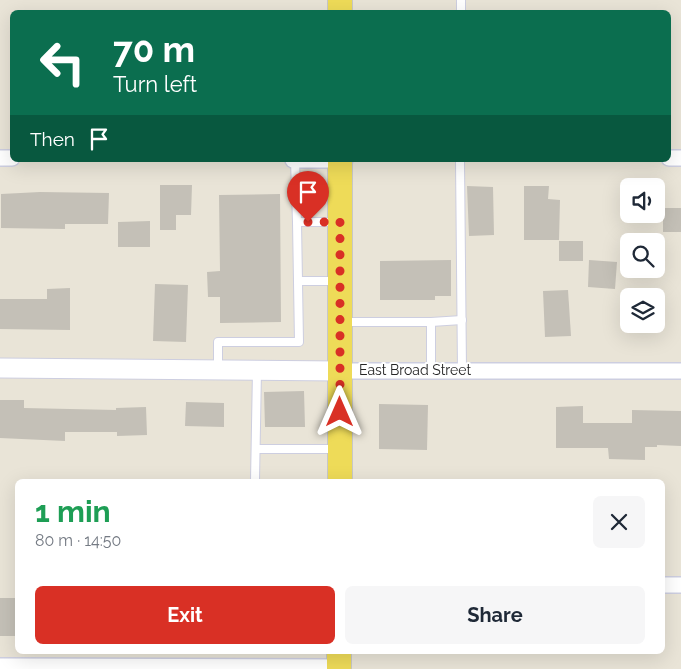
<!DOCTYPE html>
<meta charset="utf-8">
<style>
body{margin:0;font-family:Raleway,sans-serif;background:#f6f6f7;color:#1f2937;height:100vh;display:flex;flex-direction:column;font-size:19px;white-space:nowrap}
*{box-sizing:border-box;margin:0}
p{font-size:16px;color:#747a83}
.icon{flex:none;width:28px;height:28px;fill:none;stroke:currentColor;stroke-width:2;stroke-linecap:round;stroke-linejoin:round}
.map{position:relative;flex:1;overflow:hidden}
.drawer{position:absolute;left:15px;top:479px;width:650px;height:175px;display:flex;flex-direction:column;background:#fff;border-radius:8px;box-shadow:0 5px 20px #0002}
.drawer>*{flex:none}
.hud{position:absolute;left:10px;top:10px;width:661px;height:152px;border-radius:8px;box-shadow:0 5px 20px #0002;background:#0b6e4f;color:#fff;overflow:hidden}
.tools{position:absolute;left:620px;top:178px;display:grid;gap:10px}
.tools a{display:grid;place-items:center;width:45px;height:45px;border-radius:8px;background:#fff;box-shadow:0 5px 20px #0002;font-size:25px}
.pin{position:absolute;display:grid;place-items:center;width:42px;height:42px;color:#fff;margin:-51px -21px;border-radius:50% 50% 50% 0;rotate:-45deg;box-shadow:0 0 5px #0007}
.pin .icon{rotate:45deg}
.me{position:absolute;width:55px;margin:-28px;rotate:0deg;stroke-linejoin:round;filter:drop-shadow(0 0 4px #0008)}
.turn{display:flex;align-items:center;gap:18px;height:105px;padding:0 20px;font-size:22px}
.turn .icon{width:65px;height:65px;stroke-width:2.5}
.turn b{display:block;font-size:35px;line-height:42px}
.then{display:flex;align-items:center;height:48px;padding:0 20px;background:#0003;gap:10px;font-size:19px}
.round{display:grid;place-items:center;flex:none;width:52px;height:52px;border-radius:8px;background:#f6f6f7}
.overview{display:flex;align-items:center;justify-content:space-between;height:85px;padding:0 20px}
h1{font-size:30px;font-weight:700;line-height:38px;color:#1e9e55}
.cta{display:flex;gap:10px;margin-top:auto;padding:10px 20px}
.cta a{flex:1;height:58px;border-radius:8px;background:#d93025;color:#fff;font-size:20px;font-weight:700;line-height:58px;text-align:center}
.cta a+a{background:#f6f6f7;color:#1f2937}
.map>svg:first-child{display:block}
</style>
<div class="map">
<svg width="681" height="669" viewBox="0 0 681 669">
<rect width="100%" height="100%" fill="#e9e4d7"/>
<g fill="#c4c0b7">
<path d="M160 185H192L191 215H176V230H160Z"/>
<path d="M467 186 493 187 494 235 469 236Z"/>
<path d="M524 186H549L548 199 560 200 559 240H524Z"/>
<path d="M40 192 109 193 108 224H65V229L1 228V194Z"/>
<path d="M280 194 281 322 220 323V297H208L207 272 220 271 219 195Z"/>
<rect x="663" y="208" width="18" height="24"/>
<path d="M150 221V247H118V222Z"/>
<rect x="559" y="241" width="24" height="20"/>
<path d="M451 260V296H435V300H380V261Z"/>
<path d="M589 260 617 262 615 289 588 287Z"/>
<path d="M155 284 188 285 186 342 153 341Z"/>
<path d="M70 288V330L0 329V299H47V289Z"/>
<path d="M568 290 571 336 545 337 543 291Z"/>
<path d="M304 391 305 427H265L264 392Z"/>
<path d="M0 400H24V408L116 410V408L146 407 147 435 117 436V432H65V441L0 438Z"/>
<path d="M186 402 224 403V427L185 426Z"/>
<path d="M379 404 428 405 427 450 379 449Z"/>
<path d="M583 406V423H632V410L681 411V446L657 445V447H645V460L609 459 608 448H556V407Z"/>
<rect x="0" y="598" width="18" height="38"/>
</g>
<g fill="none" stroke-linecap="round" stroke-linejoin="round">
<g stroke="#cdcee0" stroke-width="10">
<g id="service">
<path d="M461 12V0"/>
<path d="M295 160 297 222"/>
<path d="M460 160 462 370"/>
<path d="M298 281H338"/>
<path d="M342 322H431V370"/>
<path d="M431 322 462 320"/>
<path d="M218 369V342H299L297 222H337"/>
<path d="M256 449H336"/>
<path d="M255 481 257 370"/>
</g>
</g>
<g stroke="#cdcee0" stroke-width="18">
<g id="minor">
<path d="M0 158H12"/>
<path d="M669 158H681"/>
<path d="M293 160H345"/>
<path d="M340 371H681"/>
<path d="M662 585H681"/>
<path d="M0 666 339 667"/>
</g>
</g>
<g stroke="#cdcee0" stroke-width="21">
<path id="tertiary" d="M0 368 340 371"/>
</g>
<g stroke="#c7c7c7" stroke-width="26">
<g id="primary">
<path d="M340 0V12"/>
<path d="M340 481V160"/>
<path d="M339 669V651"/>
</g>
</g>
<use href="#service" stroke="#fff" stroke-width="8"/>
<use href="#minor" stroke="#fff" stroke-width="15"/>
<use href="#tertiary" stroke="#fff" stroke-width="19"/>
<use href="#primary" stroke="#eedb58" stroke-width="24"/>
</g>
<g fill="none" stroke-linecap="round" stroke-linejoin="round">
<path stroke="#d93025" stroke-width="9" stroke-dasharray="0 16.2" d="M308 222H340V412"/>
</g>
<g text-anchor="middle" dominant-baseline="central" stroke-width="4" stroke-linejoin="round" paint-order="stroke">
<g font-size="14" fill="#262626" stroke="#fff">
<text x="415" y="370">East Broad Street</text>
</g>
</g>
</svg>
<div class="tools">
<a><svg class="icon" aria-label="sound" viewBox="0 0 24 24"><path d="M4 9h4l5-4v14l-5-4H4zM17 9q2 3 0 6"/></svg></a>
<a><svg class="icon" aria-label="search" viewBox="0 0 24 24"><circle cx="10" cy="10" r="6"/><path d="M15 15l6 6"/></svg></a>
<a><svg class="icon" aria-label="layers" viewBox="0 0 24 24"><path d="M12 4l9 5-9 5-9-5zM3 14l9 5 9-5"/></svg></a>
</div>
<div class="pin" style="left:308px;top:222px;background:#d93025"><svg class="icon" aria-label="arrive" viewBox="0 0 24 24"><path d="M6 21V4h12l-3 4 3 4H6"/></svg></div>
<svg class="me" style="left:340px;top:412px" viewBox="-20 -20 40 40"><path d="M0-17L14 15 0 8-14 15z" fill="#d93025" stroke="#fff" stroke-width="4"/></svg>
<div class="hud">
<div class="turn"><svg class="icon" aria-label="left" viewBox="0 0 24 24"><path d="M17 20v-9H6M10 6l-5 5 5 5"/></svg><div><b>70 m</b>Turn left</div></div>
<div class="then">Then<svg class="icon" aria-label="arrive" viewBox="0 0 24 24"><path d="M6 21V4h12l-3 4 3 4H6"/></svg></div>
</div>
<section class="drawer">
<div class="overview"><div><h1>1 min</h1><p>80 m · 14:50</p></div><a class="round"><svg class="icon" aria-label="close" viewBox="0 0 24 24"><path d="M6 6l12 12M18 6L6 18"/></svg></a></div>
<div class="cta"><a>Exit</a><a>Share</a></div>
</section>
</div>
